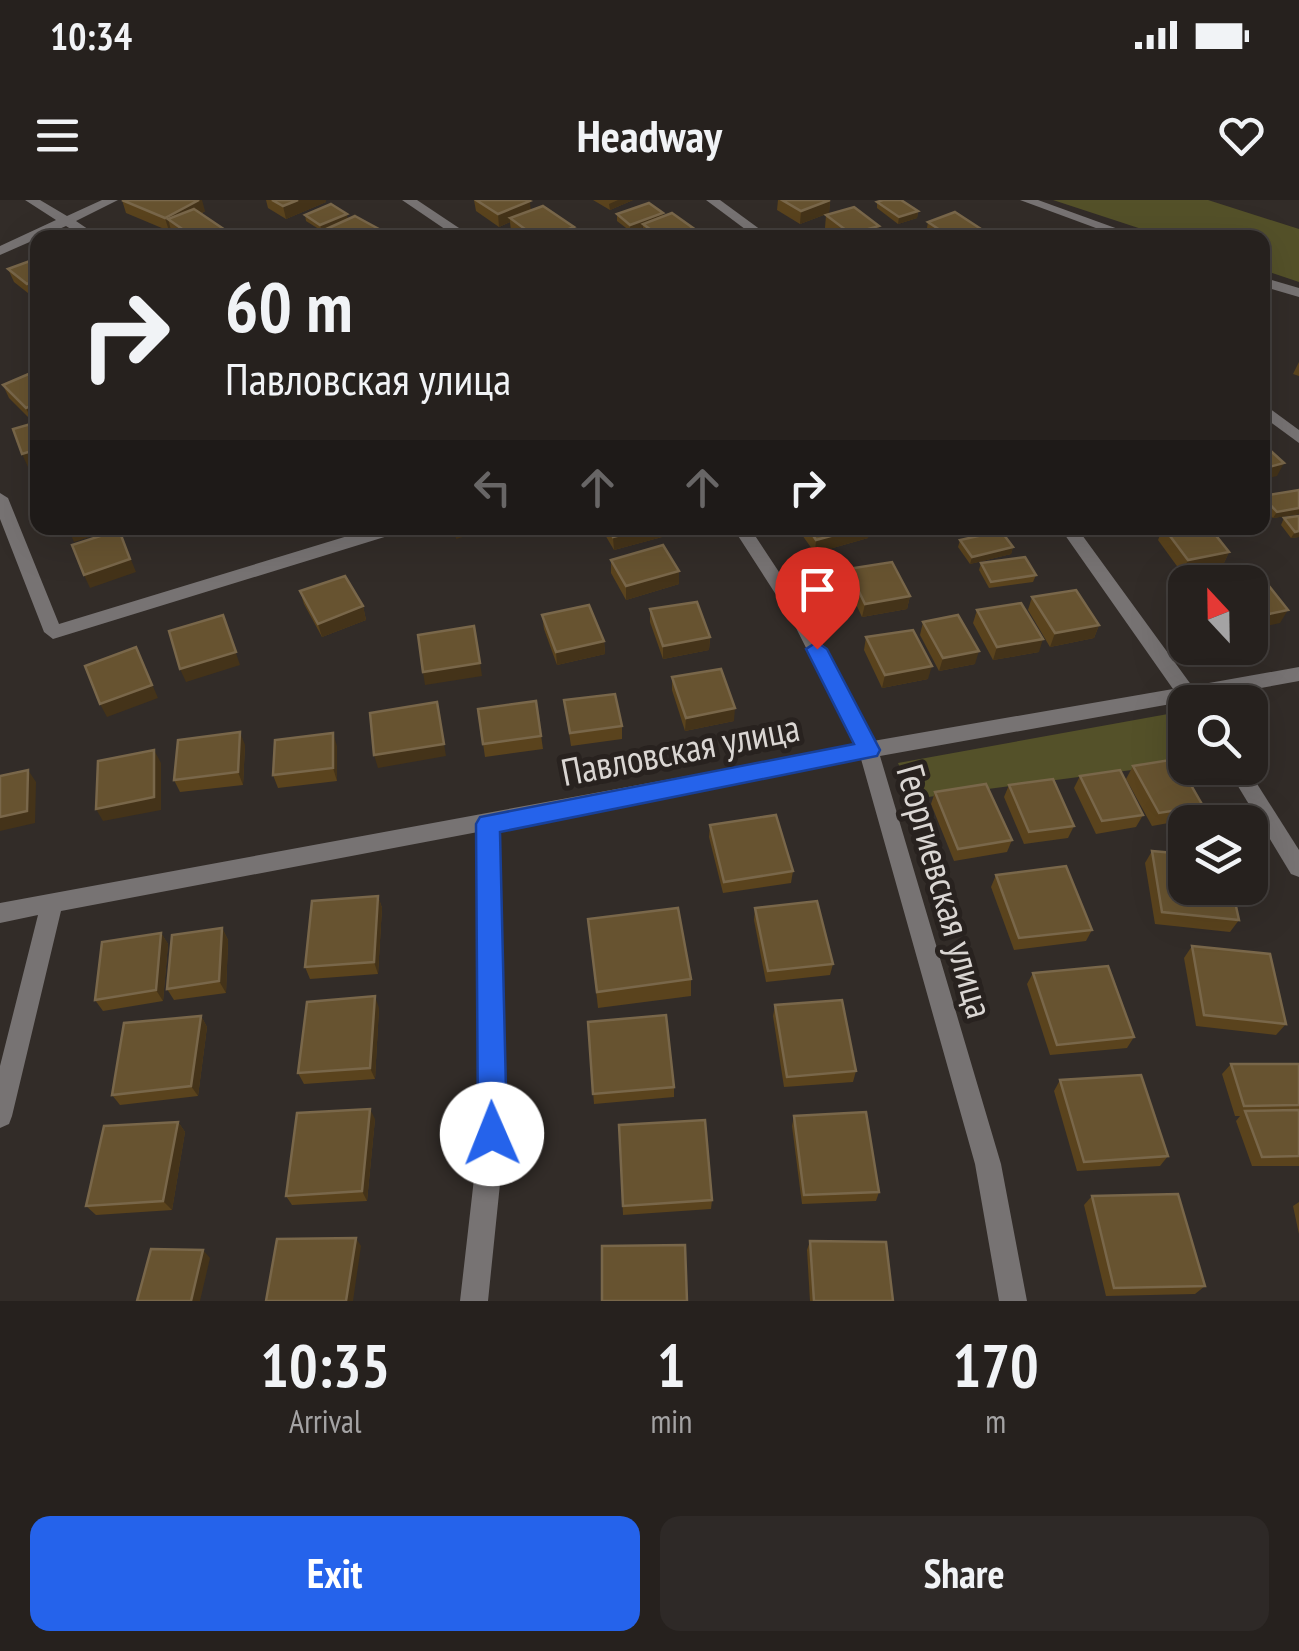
<!DOCTYPE html>
<meta charset="utf-8">
<style>
body{margin:0;font-family:"PT Sans Narrow",sans-serif;background:#2e2927;color:#f1f3f6;height:100vh;display:flex;flex-direction:column;font-size:38px;white-space:nowrap}
*{box-sizing:border-box;margin:0}
p{font-size:32px;color:#a4a3a4}
.icon{flex:none;width:55px;height:55px;fill:none;stroke:currentColor;stroke-width:2;stroke-linecap:round;stroke-linejoin:round}
.map{position:relative;height:1101px;overflow:hidden}
.panel{display:flex;flex-direction:column;background:#26211e;flex:1}
.panel>*{flex:none}
.top-card{position:absolute;left:30px;top:30px;width:1240px;height:305px;border-radius:20px;box-shadow:0 10px 40px #0002,0 0 0 2px #423e3c;background:#26211e;color:#f1f3f6;overflow:hidden}
.needle{width:65px;rotate:338deg}
.buttons{position:absolute;left:1168px;top:365px;display:grid;gap:20px}
.buttons a{display:grid;place-items:center;width:100px;height:100px;border-radius:20px;background:#26211e;box-shadow:0 10px 40px #0002,0 0 0 2px #423e3c;font-size:50px}
.pin{position:absolute;display:grid;place-items:center;width:85px;height:85px;color:#fff;margin:-102px -42px;border-radius:50% 50% 50% 0;rotate:-45deg;box-shadow:0 0 10px #0007}
.pin .icon{rotate:45deg}
.me{position:absolute;width:110px;margin:-55px;rotate:359deg;stroke-linejoin:round;filter:drop-shadow(0 0 8px #0008)}
.turn{display:flex;align-items:center;gap:35px;height:210px;padding:0 30px;font-size:45px}
.turn .icon{width:130px;height:130px;stroke-width:2.5}
.turn b{display:block;font-size:70px;line-height:85px}
.lanes{display:flex;align-items:center;height:95px;padding:0 30px;background:#0003;justify-content:center;gap:50px;direction:ltr}
.lanes .off{opacity:.35}
.eta{display:flex;justify-content:space-evenly;align-items:center;height:170px;text-align:center}
.eta b{font-size:60px;font-weight:700;line-height:70px}
.action{display:flex;gap:20px;margin-top:auto;padding:20px 30px}
.action a{flex:1;height:115px;border-radius:20px;background:#2563eb;color:#fff;font-size:40px;font-weight:700;line-height:115px;text-align:center}
.action a+a{background:#2e2927;color:#f1f3f6}
.status{display:flex;justify-content:space-between;align-items:center;height:70px;padding:0 50px;background:#26211e;direction:ltr}
.status svg{height:28px;fill:currentColor}
header{display:flex;justify-content:space-between;align-items:center;height:130px;padding:0 30px;background:#26211e;font-size:45px;font-weight:700}
.map>svg:first-child{display:block}
</style>
<div class="status"><b>10:34</b><svg viewBox="0 0 49 12"><path d="M0 12V9h3v3zM5 12V6h3v6zM10 12V3h3v9zM15 12V0h3v12zM26 1h20v11H26zM47 4h2v5h-2z"/></svg></div>
<header><svg class="icon" aria-label="menu" viewBox="0 0 24 24"><path d="M4 6h16M4 12h16M4 18h16"/></svg>Headway<svg class="icon" aria-label="heart" viewBox="0 0 24 24"><path d="M12 20l-8-8c-3-5 5-10 8-4 3-6 11-1 8 4z"/></svg></header>
<div class="map">
<svg width="1299" height="1101" viewBox="0 0 1299 1101">
<rect width="100%" height="100%" fill="#322c28"/>
<g fill="#545129">
<path d="M1053 0H1208L1299 29V82L1263 70 1262 38 1166 37Z"/>
<path d="M1179 512 1185 521V563L913 599 898 563Z"/>
</g>
<g fill="none" stroke-linecap="round" stroke-linejoin="round">
<g fill="#777373" fill-rule="evenodd">
<path d="M25 0H40L67 16 102 0H118L76 21 101 38H85L66 26 0 55V46L56 20Z"/>
<path d="M402 0H417L474 38H458Z"/>
<path d="M706 0H720L772 38H757Z"/>
<path d="M1020 0H1038L1143 38H1123Z"/>
<path d="M1262 77 1299 88V97L1262 86Z"/>
<path d="M1262 203 1299 230V243L1262 216Z"/>
<path d="M0 293 8 298 59 424 374 328H391L394 331 391 335 53 439 44 432 0 319Z"/>
<path d="M733 328H750L808 416 873 541 1173 489 1060 328H1077L1192 486 1299 467V481L1200 499 1201 502H1185V506L1182 502 880 556 1001 964 1027 1101H999L975 964 861 559 499 628 505 935 488 1101H460L479 935 478 632 61 711 12 916 9 924 0 928V866L38 715 0 723V703L855 545 791 418Z"/>
<path d="M1227 568H1247L1299 650V677L1291 674Z"/>
</g>
</g>
<g fill="#5a431d">
<path d="M122 0 205 11 201 14 237 38H174L171 30 169 31 126 13Z"/>
<path d="M266 0H326V2L286 19 268 8Z"/>
<path d="M474 0H528L531 11 574 27V36L584 38H520L511 31 510 22 499 27 476 11Z"/>
<path d="M593 0H633L610 10Z"/>
<path d="M778 0H830L829 13 800 24 777 10Z"/>
<path d="M877 2 918 11 917 18 898 24 877 8Z"/>
<path d="M663 13V17L693 28 692 36 709 38H644L643 27 630 31 617 21V14Z"/>
<path d="M305 15 348 19 386 38H324L322 31 306 21Z"/>
<path d="M826 15 879 26 878 38H837L825 28Z"/>
<path d="M928 22 982 38H930L926 34Z"/>
<path d="M38 58V95L33 97 14 82 8 69Z"/>
<path d="M1299 162V176L1293 174Z"/>
<path d="M38 170 32 221 9 198 3 185Z"/>
<path d="M1299 290V314L1273 318 1262 307V296Z"/>
<path d="M1299 316V337L1291 338 1281 325 1284 318Z"/>
<path d="M601 328H662V337L614 350Z"/>
<path d="M797 328H870L868 338 815 353Z"/>
<path d="M938 328H988L944 337Z"/>
<path d="M1163 328 1229 352 1223 365 1182 373 1158 340Z"/>
<path d="M960 340 1013 347 1011 354 970 364 958 347Z"/>
<path d="M611 360 679 371V384L626 400 611 373Z"/>
<path d="M981 363 1036 375 1033 382 989 388 979 370Z"/>
<path d="M848 369 910 396 907 409 862 417 846 383Z"/>
<path d="M300 391 363 406 366 420 322 437 304 404Z"/>
<path d="M1032 397 1099 425 1094 438 1050 447 1028 410Z"/>
<path d="M650 409 710 437 709 450 663 459 650 422Z"/>
<path d="M977 410 1039 452 993 460 973 423Z"/>
<path d="M542 415 604 441 605 454 557 465 544 429Z"/>
<path d="M923 422 975 464 939 471 920 435Z"/>
<path d="M866 437 928 479 882 488 864 450Z"/>
<path d="M672 477 734 521 685 531 672 490Z"/>
<path d="M564 500 622 526V539L571 546Z"/>
<path d="M536 501 543 549 485 557 478 509Z"/>
<path d="M245 545 243 585 180 592 174 580Z"/>
<path d="M337 546V581L278 588 273 575Z"/>
<path d="M1133 566 1203 606 1196 618 1152 626 1126 579Z"/>
<path d="M1080 576 1143 615 1136 627 1096 634 1074 588Z"/>
<path d="M1009 585 1074 626 1068 638 1024 644 1004 597Z"/>
<path d="M935 592 1012 640 1007 652 954 661 931 604Z"/>
<path d="M710 625 793 671 791 683 723 693 709 637Z"/>
<path d="M1152 651 1239 720 1230 732 1155 724 1145 663Z"/>
<path d="M996 675 1092 730 1086 741 1014 750 991 687Z"/>
<path d="M378 696 382 708 378 774 310 779 305 767Z"/>
<path d="M755 708 833 764 830 775 766 782 754 720Z"/>
<path d="M588 719 691 779V796L598 808Z"/>
<path d="M222 728 228 740 226 793 174 800 167 789Z"/>
<path d="M161 733 168 744 163 801 103 811 95 800Z"/>
<path d="M1192 746 1286 824 1276 835 1196 826 1184 758Z"/>
<path d="M1033 773 1134 837 1127 848 1050 855 1027 784Z"/>
<path d="M775 805 856 871 853 882 784 887 773 816Z"/>
<path d="M379 808 375 879 304 884 298 873Z"/>
<path d="M201 816 207 827 198 896 120 905 112 895Z"/>
<path d="M588 822 674 887V897L594 904Z"/>
<path d="M1231 864H1299V966H1252L1236 921 1240 916H1235L1222 874Z"/>
<path d="M1060 880 1168 956 1160 966 1077 971 1054 891Z"/>
<path d="M794 916 879 992 876 1001 802 1004 792 926Z"/>
<path d="M375 919 367 1001 292 1005 286 996Z"/>
<path d="M178 922 185 932 172 1010 96 1015 86 1006Z"/>
<path d="M619 925 712 1000 711 1009 623 1015Z"/>
<path d="M1092 996 1205 1086 1195 1094 1106 1096 1084 1005Z"/>
<path d="M1299 1002V1034L1293 1006Z"/>
<path d="M810 1041 893 1101H810L807 1050Z"/>
</g>
<g fill="#443319">
<path d="M199 0H202L205 11 178 26 168 19 171 30 169 31 165 18Z"/>
<path d="M298 0H326V2L286 19 283 6Z"/>
<path d="M618 0H633L610 10 609 4Z"/>
<path d="M830 0 829 13 800 24 801 11Z"/>
<path d="M530 1 531 14 510 18V22L499 27 498 14Z"/>
<path d="M918 11 917 18 898 24 899 17Z"/>
<path d="M663 13V20L643 24V27L630 31V25Z"/>
<path d="M347 14 348 21 322 32 320 25Z"/>
<path d="M879 26 878 38H851V34Z"/>
<path d="M574 27V38H546Z"/>
<path d="M693 28 692 38H666Z"/>
<path d="M984 31 982 38H966Z"/>
<path d="M38 80V95L33 97 27 84Z"/>
<path d="M38 203V219L32 221 26 208Z"/>
<path d="M38 249V264L28 267 22 254Z"/>
<path d="M1284 263 1277 276 1262 280V269Z"/>
<path d="M1299 308V314L1273 318 1277 312Z"/>
<path d="M68 328H117L74 342Z"/>
<path d="M454 328H492L456 339Z"/>
<path d="M647 328H662V337L614 350 613 337Z"/>
<path d="M860 328H870L868 338 815 353 816 340Z"/>
<path d="M947 328H988L944 337Z"/>
<path d="M119 330 136 372 90 388 84 375Z"/>
<path d="M1299 331V337L1291 338 1295 332Z"/>
<path d="M1013 347 1011 354 970 364 972 357Z"/>
<path d="M1229 352 1223 365 1182 373 1188 360Z"/>
<path d="M679 371V384L626 400V386Z"/>
<path d="M910 396 907 409 862 417 865 404Z"/>
<path d="M363 406 366 420 322 437 318 424Z"/>
<path d="M1288 410 1280 423 1250 430V418Z"/>
<path d="M223 415 240 465 186 482 180 469Z"/>
<path d="M1099 425 1094 438 1050 447 1055 433Z"/>
<path d="M710 437 709 450 663 459V446Z"/>
<path d="M1043 439 1039 452 993 460 997 447Z"/>
<path d="M604 441 605 454 557 465 556 452Z"/>
<path d="M136 447 158 498 107 517 100 504Z"/>
<path d="M979 451 975 464 939 471 943 458Z"/>
<path d="M480 463 482 476 425 485 423 472Z"/>
<path d="M932 466 928 479 882 488 885 475Z"/>
<path d="M437 502 446 556 378 568 374 555Z"/>
<path d="M735 508 734 521 685 531 686 518Z"/>
<path d="M240 532 245 545 243 585 238 572Z"/>
<path d="M333 533 337 546V581L333 568Z"/>
<path d="M154 550 161 563V610L103 621 96 609Z"/>
<path d="M28 570 36 582 35 623 0 631V617Z"/>
<path d="M378 696 382 708 378 774 374 762Z"/>
<path d="M222 728 228 740 226 793 219 781Z"/>
<path d="M161 733 168 744 163 801 156 790Z"/>
<path d="M375 796 379 808 375 879 370 868Z"/>
<path d="M201 816 207 827 198 896 191 886Z"/>
<path d="M370 909 375 919 367 1001 362 991Z"/>
<path d="M178 922 185 932 172 1010 163 1001Z"/>
<path d="M356 1038 361 1046 353 1101H346Z"/>
<path d="M203 1050 210 1058 200 1101H191Z"/>
</g>
<g fill="#675330" stroke="#79674a" stroke-width="2.5">
<path d="M122 0H199L165 18Z"/>
<path d="M272 0H298L283 6Z"/>
<path d="M476 0H528L530 1 498 14Z"/>
<path d="M782 0H830L801 11Z"/>
<path d="M883 0H901L918 11 899 17 877 2Z"/>
<path d="M649 3 663 13 630 25 617 14Z"/>
<path d="M331 4 347 14 320 25 305 15Z"/>
<path d="M543 6 574 27 546 38H537L510 18Z"/>
<path d="M854 7 879 26 851 34 826 15Z"/>
<path d="M194 9 237 38H195L168 19Z"/>
<path d="M955 12 984 31 966 38H952L928 22Z"/>
<path d="M672 13 693 28 666 38H662L643 24Z"/>
<path d="M355 16 386 33 376 38H334L322 31Z"/>
<path d="M702 33 709 38H689Z"/>
<path d="M38 58V80L27 84 8 69Z"/>
<path d="M38 170V203L26 208 3 185Z"/>
<path d="M38 222V249L22 254 13 229Z"/>
<path d="M1262 243 1284 263 1262 269Z"/>
<path d="M1299 290V308L1277 312 1262 296Z"/>
<path d="M1299 316V331L1295 332 1284 318Z"/>
<path d="M608 328H647L613 337Z"/>
<path d="M808 328H860L816 340Z"/>
<path d="M1164 328H1210L1229 352 1188 360Z"/>
<path d="M119 330 130 359 84 375 72 345Z"/>
<path d="M1001 331 1013 347 972 357 960 340Z"/>
<path d="M663 345 679 371 626 386 611 360Z"/>
<path d="M1025 357 1036 375 991 382 981 363Z"/>
<path d="M892 362 910 396 865 404 848 369Z"/>
<path d="M345 376 363 406 318 424 300 391Z"/>
<path d="M1261 376 1288 410 1250 418V382H1219Z"/>
<path d="M1076 390 1099 425 1055 433 1032 397Z"/>
<path d="M697 402 710 437 663 446 650 409Z"/>
<path d="M1021 403 1043 439 997 447 977 410Z"/>
<path d="M589 405 604 441 556 452 542 415Z"/>
<path d="M223 415 236 452 180 469 169 431Z"/>
<path d="M958 415 979 451 943 458 923 422Z"/>
<path d="M474 426 480 463 423 472 418 435Z"/>
<path d="M913 430 932 466 885 475 866 437Z"/>
<path d="M136 447 152 485 100 504 85 466Z"/>
<path d="M721 469 735 508 686 518 672 477Z"/>
<path d="M615 494 622 526 570 533 564 500Z"/>
<path d="M536 501 541 536 483 544 478 509Z"/>
<path d="M437 502 444 544 374 555 370 513Z"/>
<path d="M240 532 238 572 174 580 178 540Z"/>
<path d="M333 533V568L273 575 275 540Z"/>
<path d="M154 550V597L96 609 98 561Z"/>
<path d="M1176 559 1203 606 1159 613 1133 566Z"/>
<path d="M28 570 27 611 0 617V576Z"/>
<path d="M1120 570 1143 615 1102 621 1080 576Z"/>
<path d="M1053 579 1074 626 1029 632 1009 585Z"/>
<path d="M986 584 1012 640 958 649 935 592Z"/>
<path d="M776 615 793 671 724 682 710 625Z"/>
<path d="M1152 651 1185 654V688H1232L1239 720 1162 712Z"/>
<path d="M1066 666 1092 730 1019 738 996 675Z"/>
<path d="M378 696 374 762 305 767 312 701Z"/>
<path d="M817 701 833 764 768 771 755 708Z"/>
<path d="M678 708 691 779 597 792 588 719Z"/>
<path d="M222 728 219 781 167 789 172 735Z"/>
<path d="M161 733 156 790 95 800 102 742Z"/>
<path d="M1192 746 1270 754 1286 824 1204 815Z"/>
<path d="M1108 766 1134 837 1057 845 1033 773Z"/>
<path d="M375 796 370 868 298 873 307 802Z"/>
<path d="M842 800 856 871 787 877 775 805Z"/>
<path d="M666 815 674 887 593 894 588 822Z"/>
<path d="M201 816 191 886 112 895 124 823Z"/>
<path d="M1231 864H1299V905L1244 906Z"/>
<path d="M1141 875 1168 956 1084 962 1060 880Z"/>
<path d="M370 909 362 991 286 996 297 913Z"/>
<path d="M1299 910V956L1262 957 1245 911Z"/>
<path d="M866 912 879 992 804 995 794 916Z"/>
<path d="M705 920 712 1000 623 1006 619 925Z"/>
<path d="M178 922 163 1001 86 1006 104 926Z"/>
<path d="M1178 994 1205 1086 1114 1088 1092 996Z"/>
<path d="M356 1038 346 1101H266L277 1039Z"/>
<path d="M810 1041 886 1042 893 1101H814Z"/>
<path d="M685 1045 687 1101H602V1046Z"/>
<path d="M151 1049 203 1050 191 1101H137Z"/>
</g>
<path fill="#2563eb" stroke="#184099" stroke-width="2.5" d="M817 442 827 449 880 550 877 556 500 632 507 934 503 944 492 948 482 944 478 934 476 624 480 617 854 544 806 449Z"/>
<g text-anchor="middle" dominant-baseline="central" stroke-width="10" stroke-linejoin="round" paint-order="stroke">
<g font-size="38" fill="#dad6d3" stroke="#28221f">
<text transform="translate(680 549) rotate(-11)">Павловская улица</text>
<text transform="translate(946 691) rotate(74)">Георгиевская улица</text>
</g>
</g>
</svg>
<div class="buttons">
<a><svg class="needle" viewBox="-14 -14 28 28"><path d="M0-13l5 13h-10z" fill="#e53935"/><path d="M0 13l5-13h-10z" fill="#a4a3a4"/></svg></a>
<a><svg class="icon" aria-label="search" viewBox="0 0 24 24"><circle cx="10" cy="10" r="6"/><path d="M15 15l6 6"/></svg></a>
<a><svg class="icon" aria-label="layers" viewBox="0 0 24 24"><path d="M12 4l9 5-9 5-9-5zM3 14l9 5 9-5"/></svg></a>
</div>
<div class="pin" style="left:817px;top:449px;background:#d93025"><svg class="icon" aria-label="arrive" viewBox="0 0 24 24"><path d="M6 21V4h12l-3 4 3 4H6"/></svg></div>
<svg class="me" style="left:492px;top:934px" viewBox="-20 -20 40 40"><circle r="19" fill="#fff"/><path d="M0-13L10 11 0 6-10 11z" fill="#2563eb"/></svg>
<div class="top-card">
<div class="turn"><svg class="icon" aria-label="right" viewBox="0 0 24 24"><path d="M7 20v-9h11M14 6l5 5-5 5"/></svg><div><b>60 m</b>Павловская улица</div></div>
<div class="lanes"><svg class="icon off" aria-label="left" viewBox="0 0 24 24"><path d="M17 20v-9H6M10 6l-5 5 5 5"/></svg><svg class="icon off" aria-label="ahead" viewBox="0 0 24 24"><path d="M12 20V5M6 11l6-6 6 6"/></svg><svg class="icon off" aria-label="ahead" viewBox="0 0 24 24"><path d="M12 20V5M6 11l6-6 6 6"/></svg><svg class="icon" aria-label="right" viewBox="0 0 24 24"><path d="M7 20v-9h11M14 6l5 5-5 5"/></svg></div>
</div>
</div>
<section class="panel">
<div class="eta">
<div><b>10:35</b><p>Arrival</p></div>
<div><b>1</b><p>min</p></div>
<div><b>170</b><p>m</p></div>
</div>
<div class="action"><a>Exit</a><a>Share</a></div>
</section>
